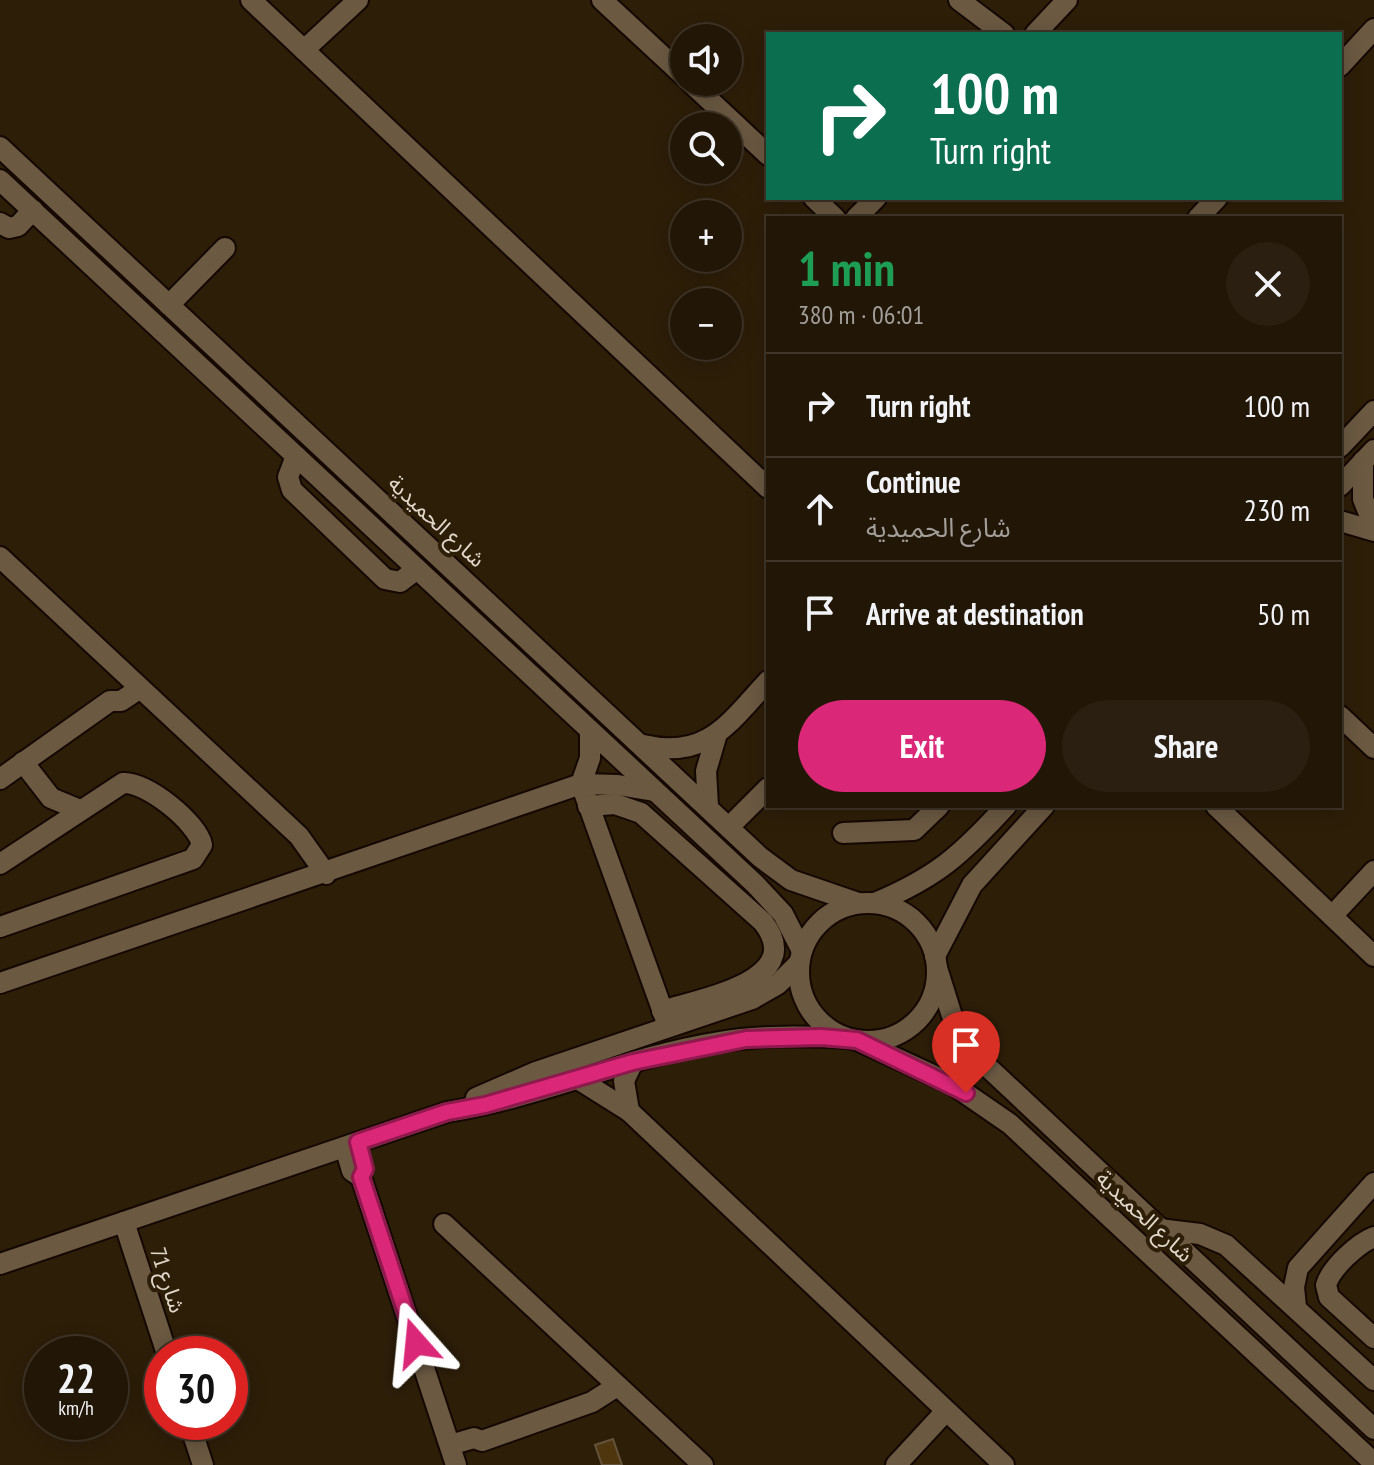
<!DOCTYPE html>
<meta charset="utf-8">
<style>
body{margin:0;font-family:"PT Sans Narrow","Noto Sans Arabic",sans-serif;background:#2a1f10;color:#f1f3f6;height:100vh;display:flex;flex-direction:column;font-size:30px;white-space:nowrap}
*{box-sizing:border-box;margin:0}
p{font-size:26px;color:#a29f9b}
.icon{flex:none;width:44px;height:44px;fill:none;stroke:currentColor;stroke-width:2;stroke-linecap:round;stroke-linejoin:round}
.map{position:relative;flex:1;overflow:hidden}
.details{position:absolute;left:766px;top:216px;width:576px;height:592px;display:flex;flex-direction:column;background:#221606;border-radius:0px;box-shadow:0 4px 20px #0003,0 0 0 2px #3f3528}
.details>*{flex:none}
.hud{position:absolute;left:766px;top:32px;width:576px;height:168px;border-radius:0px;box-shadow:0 4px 20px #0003,0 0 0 2px #3f3528;background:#0b6e4f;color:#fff;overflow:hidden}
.buttons{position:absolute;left:670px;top:24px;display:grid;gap:16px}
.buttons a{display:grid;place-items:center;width:72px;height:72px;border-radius:50%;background:#221606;box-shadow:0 4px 20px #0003,0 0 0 2px #3f3528;font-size:40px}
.speed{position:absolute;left:24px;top:1336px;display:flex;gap:16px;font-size:40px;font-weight:700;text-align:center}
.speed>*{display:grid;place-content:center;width:104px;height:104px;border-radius:50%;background:#221606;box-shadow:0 4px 20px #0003,0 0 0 2px #3f3528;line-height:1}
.speed small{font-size:20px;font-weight:400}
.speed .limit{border:12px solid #d22;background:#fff;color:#111}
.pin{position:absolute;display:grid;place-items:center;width:68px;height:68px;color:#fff;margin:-82px -34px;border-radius:50% 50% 50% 0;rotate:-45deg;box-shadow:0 0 8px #0007}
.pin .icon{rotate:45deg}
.me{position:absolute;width:88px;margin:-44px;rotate:342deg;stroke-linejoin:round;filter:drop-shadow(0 0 6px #0008)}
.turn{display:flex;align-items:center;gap:28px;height:168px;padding:0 32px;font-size:36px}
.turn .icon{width:104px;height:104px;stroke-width:2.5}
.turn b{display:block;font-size:56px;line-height:68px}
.round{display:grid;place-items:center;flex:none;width:84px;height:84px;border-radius:42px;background:#2a1f10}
.head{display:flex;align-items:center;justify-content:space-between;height:136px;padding:0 32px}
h1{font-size:48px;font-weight:700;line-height:60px;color:#1e9e55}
.action{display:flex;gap:16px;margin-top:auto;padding:16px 32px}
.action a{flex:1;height:92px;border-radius:48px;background:#db2777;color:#fff;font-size:32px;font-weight:700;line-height:92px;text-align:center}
.action a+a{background:#2a1f10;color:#f1f3f6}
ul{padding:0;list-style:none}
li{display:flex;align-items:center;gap:24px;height:104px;padding:0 32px;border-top:2px solid #3f3528}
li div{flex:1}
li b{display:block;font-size:30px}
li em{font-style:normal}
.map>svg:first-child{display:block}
</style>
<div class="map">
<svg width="1374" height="1465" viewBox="0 0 1374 1465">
<rect width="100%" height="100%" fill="#2d1e08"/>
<path fill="#4f360e" stroke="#64533c" stroke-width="2" d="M613 1439 622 1465H602L595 1445Z"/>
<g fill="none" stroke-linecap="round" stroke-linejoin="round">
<g stroke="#150800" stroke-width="24">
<g id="minor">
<path d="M251 0 768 488"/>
<path d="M602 0 684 76"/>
<path d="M959 0 1004 34"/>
<path d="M1035 34 1067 0"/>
<path d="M304 50 358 0"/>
<path d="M1340 66 1374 29"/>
<path d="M690 82 768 155"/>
<path d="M0 147 760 857 791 880 858 903"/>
<path d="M0 180 755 884 783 914 802 951"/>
<path d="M814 198 835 218"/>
<path d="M856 218 876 198"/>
<path d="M1198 218 1217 198"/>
<path d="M0 223 9 228 18 226 33 210"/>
<path d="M169 305 225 248"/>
<path d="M1340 447 1374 411"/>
<path d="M296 456 288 477 292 490 385 579 400 582 417 569"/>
<path d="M1363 461V499L1374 526"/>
<path d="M1340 486 1374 450"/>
<path d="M1340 521 1374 531"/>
<path d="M0 557 299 836 326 874"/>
<path d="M1340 716 1374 748"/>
<path d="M590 731V758L581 784 667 1023"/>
<path d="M643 745C707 760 729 723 768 681"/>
<path d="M23 762 51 798 80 810"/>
<path d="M0 779 110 701H121L139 689"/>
<path d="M588 806 615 804 641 813 763 922C809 981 699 999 662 1011"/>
<path d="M708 806 706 771 716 737"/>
<path d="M1216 806 1374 956"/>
<path d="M729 827 768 788"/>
<path d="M843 833 914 830 939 806"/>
<path d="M0 864 123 783C146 781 198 823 202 845L193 859 0 927"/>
<path d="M875 903C937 877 961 855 1006 806"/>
<circle cx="868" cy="972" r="69"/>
<path d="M1332 916 1374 871"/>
<path d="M935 956 972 885 1044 806"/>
<path d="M937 968 952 1016 976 1056 1374 1429"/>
<path d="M0 983 581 784 618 785 654 791"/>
<path d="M857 1040 952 1084 1010 1124 1374 1463"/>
<path d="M578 1079 629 1111 1004 1465"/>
<path d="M476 1098 536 1072 752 999 778 984 799 963"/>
<path d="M629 1111 624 1081 633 1062"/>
<path d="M345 1147 352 1171 361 1177 456 1465"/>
<path d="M124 1222 167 1354"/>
<path d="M444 1224 703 1465"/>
<path d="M1159 1229 1200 1234 1226 1245 1374 1380"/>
<path d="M1374 1237C1358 1243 1331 1268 1326 1285L1329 1297 1374 1338"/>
<path d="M0 1264 447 1112C540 1097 626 1057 719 1042 761 1035 804 1036 846 1038"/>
<path d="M1296 1307 1294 1287 1298 1268 1374 1183"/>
<path d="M189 1422 203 1465"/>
<path d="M450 1445 474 1438 482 1441 592 1402 617 1386"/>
<path d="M896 1465 946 1411"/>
</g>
</g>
<use href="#minor" stroke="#6b5942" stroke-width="20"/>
</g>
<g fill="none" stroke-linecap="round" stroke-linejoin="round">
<g stroke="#8e194d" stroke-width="20">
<path id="route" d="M416 1343 361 1177 365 1169 358 1142 447 1112 485 1105 633 1062 746 1039 821 1037 857 1040 966 1093"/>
</g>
<use href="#route" stroke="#db2777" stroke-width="14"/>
</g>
<g text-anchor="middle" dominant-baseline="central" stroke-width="8" stroke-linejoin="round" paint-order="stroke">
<g font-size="22" fill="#e1d7ca" stroke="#2d1e08">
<text transform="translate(437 521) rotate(43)">شارع الحميدية</text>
<text transform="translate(1145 1216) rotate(43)">شارع الحميدية</text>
<text transform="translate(168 1280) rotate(72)">شارع 71</text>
</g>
</g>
</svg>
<div class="buttons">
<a><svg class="icon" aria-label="sound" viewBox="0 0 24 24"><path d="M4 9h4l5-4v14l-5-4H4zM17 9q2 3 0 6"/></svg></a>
<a><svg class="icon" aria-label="search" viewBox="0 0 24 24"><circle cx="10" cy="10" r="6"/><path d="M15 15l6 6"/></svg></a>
<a>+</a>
<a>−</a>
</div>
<div class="speed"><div>22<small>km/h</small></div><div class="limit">30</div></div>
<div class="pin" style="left:966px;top:1093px;background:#d93025"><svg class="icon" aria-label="arrive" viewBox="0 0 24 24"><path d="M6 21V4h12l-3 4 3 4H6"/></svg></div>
<svg class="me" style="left:416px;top:1343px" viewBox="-20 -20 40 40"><path d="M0-17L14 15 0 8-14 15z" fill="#db2777" stroke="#fff" stroke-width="4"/></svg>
<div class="hud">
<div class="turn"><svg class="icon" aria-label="right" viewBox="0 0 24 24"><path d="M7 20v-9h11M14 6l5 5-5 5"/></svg><div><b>100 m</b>Turn right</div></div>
</div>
<section class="details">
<div class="head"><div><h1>1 min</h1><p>380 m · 06:01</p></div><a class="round"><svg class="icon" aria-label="close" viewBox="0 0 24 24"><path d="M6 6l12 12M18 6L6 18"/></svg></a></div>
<ul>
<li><svg class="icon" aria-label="right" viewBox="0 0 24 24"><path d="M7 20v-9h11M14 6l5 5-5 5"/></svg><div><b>Turn right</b></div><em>100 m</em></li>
<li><svg class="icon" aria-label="ahead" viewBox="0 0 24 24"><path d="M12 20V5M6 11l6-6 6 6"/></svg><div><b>Continue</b><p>شارع الحميدية</p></div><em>230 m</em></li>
<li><svg class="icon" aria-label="arrive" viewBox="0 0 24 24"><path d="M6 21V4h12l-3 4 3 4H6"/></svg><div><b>Arrive at destination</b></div><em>50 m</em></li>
</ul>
<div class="action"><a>Exit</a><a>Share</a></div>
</section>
</div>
